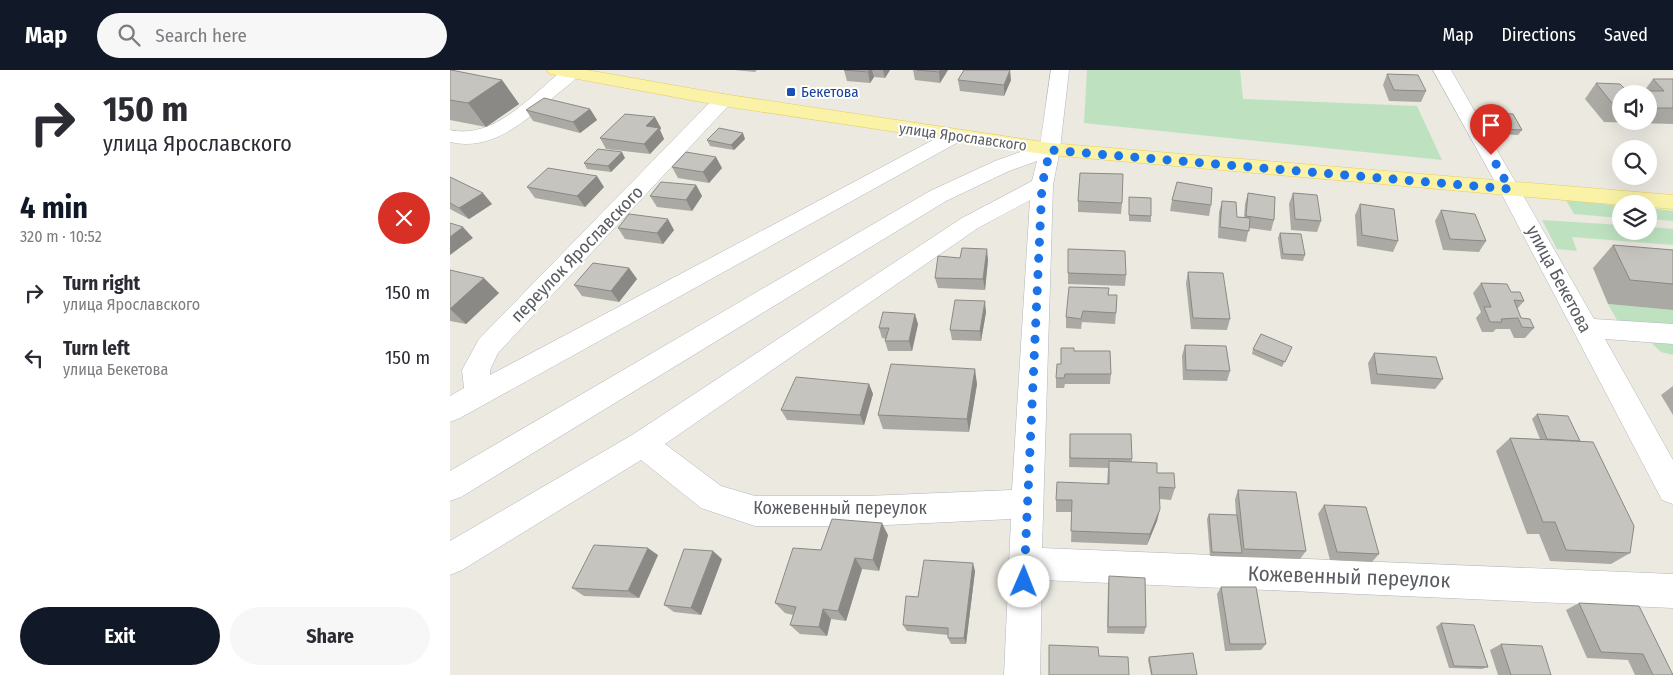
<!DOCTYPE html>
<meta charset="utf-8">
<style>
body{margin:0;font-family:"Fira Sans Condensed",sans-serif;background:#f7f7f7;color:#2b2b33;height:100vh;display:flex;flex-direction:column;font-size:19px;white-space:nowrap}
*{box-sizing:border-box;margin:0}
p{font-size:16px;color:#7c7c81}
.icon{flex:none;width:28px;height:28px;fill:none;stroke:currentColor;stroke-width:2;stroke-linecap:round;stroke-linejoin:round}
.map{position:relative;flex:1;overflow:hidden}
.drawer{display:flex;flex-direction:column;background:#fff;width:450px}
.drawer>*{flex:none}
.guide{background:#fff;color:#2b2b33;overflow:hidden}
.fabs{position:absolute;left:1162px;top:15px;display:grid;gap:10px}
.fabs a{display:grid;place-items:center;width:45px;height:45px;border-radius:50%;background:#fff;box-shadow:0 5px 20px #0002;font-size:25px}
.pin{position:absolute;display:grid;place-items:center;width:42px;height:42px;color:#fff;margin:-51px -21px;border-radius:50% 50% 50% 0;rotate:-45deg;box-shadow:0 0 5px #0007}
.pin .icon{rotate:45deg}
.me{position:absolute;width:55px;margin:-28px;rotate:1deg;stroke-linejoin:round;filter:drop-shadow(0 0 4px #0008)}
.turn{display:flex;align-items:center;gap:18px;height:105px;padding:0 20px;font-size:22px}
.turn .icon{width:65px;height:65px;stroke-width:2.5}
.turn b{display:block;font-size:35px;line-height:42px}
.round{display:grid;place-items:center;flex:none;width:52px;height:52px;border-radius:26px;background:#f7f7f7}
.head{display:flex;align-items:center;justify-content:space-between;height:85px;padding:0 20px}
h1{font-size:30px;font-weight:700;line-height:38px;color:#111827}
.button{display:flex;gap:10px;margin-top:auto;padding:10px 20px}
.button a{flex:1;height:58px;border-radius:30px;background:#111827;color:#fff;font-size:20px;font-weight:700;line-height:58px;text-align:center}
.button a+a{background:#f7f7f7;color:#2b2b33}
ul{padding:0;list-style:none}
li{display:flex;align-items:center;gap:15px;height:65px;padding:0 20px}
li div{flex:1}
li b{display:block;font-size:19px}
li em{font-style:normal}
header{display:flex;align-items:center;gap:30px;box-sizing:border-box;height:70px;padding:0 25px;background:#111827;color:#fff}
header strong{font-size:24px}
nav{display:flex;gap:28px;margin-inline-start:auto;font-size:18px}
.search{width:350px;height:45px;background:#f7f7f7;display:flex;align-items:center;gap:12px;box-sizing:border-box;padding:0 18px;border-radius:28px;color:#7c7c81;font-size:19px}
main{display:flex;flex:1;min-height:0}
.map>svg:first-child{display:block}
</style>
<header>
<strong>Map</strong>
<div class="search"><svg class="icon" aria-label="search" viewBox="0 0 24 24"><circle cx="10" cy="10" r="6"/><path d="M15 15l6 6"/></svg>Search here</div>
<nav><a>Map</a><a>Directions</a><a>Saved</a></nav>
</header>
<main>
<section class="drawer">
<div class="guide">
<div class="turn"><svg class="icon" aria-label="right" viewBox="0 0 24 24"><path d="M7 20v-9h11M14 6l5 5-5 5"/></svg><div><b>150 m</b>улица Ярославского</div></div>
</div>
<div class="head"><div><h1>4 min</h1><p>320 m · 10:52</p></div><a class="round" style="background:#d93025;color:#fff"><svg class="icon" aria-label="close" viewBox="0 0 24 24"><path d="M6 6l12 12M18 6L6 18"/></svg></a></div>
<ul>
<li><svg class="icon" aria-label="right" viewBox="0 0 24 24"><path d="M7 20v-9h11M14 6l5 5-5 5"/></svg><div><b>Turn right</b><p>улица Ярославского</p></div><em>150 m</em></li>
<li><svg class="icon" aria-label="left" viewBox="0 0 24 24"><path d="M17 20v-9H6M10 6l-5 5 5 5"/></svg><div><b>Turn left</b><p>улица Бекетова</p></div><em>150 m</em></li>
</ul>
<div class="button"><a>Exit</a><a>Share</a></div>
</section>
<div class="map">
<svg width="1223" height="605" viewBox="0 0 1223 605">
<rect width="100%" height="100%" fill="#ebe9e0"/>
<g fill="#bee2c0">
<path d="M637 0H790L793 29 967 36 992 90 634 53Z"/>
<path d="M1116 130 1171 136V148L1124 144Z"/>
<path d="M1199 138 1223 141V151L1199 149Z"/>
<path d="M1092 150 1171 155V161H1199V157L1223 159V175L1122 167 1127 181 1107 179Z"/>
<path d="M1158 234 1223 240V285L1211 282 1195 267 1167 250Z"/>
</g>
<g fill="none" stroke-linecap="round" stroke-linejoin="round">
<g stroke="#b3b6ba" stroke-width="1">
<g id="minor">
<path d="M113 0H128L130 3C124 12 113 19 105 26 75 51 42 82 0 72V60C45 70 81 25 113 0Z"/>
<path d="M601 0H619L610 79 603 115 592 478 1223 504V538L592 510 590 605H554L561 449 416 456H305L251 438 191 390 12 500 0 505V471L182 365 512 148 582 111 587 91 559 101 496 131 11 427 0 431V401L480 121 545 91 590 75ZM580 130 562 420 416 426H305L271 416 215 374 528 158Z"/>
<path d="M983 0H1001L1144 249 1223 254V274L1155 269 1223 390V434L1212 430 1049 119Z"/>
<path d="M273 24 280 26 283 30 280 34 48 283 40 300V305L498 62 505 60 512 62 515 66 512 70 10 348 0 352V326L14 318 12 300 29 269 266 26Z"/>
</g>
</g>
<g stroke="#e8cb5c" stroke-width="1">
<path id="major" d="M97 0H137L273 24 600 73 1223 125V139L1199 137V134L1171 135 600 85 273 36 106 5 100 4Z"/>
</g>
<use href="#minor" fill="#fff" fill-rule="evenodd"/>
<use href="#major" fill="#faf2a7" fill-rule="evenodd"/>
</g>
<g fill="#aaa9a3" fill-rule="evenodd">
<path d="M0 0 52 10 69 34 36 57 0 50Z"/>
<path d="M284 0H307L305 2Z"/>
<path d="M394 0H440L435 8 424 7 420 13 397 11Z"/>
<path d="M463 0H498L490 13 465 10Z"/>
<path d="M937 4 976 21 971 32 939 31 933 15Z"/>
<path d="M1203 9H1223V54L1154 52 1135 29 1146 13 1177 21H1194ZM1171 24H1199V51H1171Z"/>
<path d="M508 10H561L554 26 510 21Z"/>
<path d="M140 39 147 50 130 63 83 51 76 40Z"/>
<path d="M1045 43 1072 60 1068 65 1049 64 1041 49Z"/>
<path d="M211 58 210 60 214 69 200 84 156 79 150 68Z"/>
<path d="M295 69 284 80 260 76 257 70Z"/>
<path d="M175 88 161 102 137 99 134 93Z"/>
<path d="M222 97 272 98 259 113 228 108Z"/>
<path d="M0 107 42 134 19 149 0 139Z"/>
<path d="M246 115 252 126 242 141 207 137 200 126Z"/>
<path d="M77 117H154L135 137 85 128Z"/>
<path d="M798 123 824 150 821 161 799 158 796 172 768 168 769 142 772 131 787 147 794 148 795 134Z"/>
<path d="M843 123 871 151 867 162 841 160 839 134Z"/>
<path d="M679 127 701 146V152L679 151Z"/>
<path d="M722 130 761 135 759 146 720 141Z"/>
<path d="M628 131 672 133 671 144 628 142Z"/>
<path d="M910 134 948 171 943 182 907 176 905 145Z"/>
<path d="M991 140 1036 171 1029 182 993 180 985 151Z"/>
<path d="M168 158 224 160 213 174 175 169Z"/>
<path d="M830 163 855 185 853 191 831 189 828 168Z"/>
<path d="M1163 175 1223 180V240L1158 234 1143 198Z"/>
<path d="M618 179 676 205 675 216 618 214Z"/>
<path d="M538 190 535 220 488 218 485 208Z"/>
<path d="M179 198 187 209 169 232 132 226 124 215Z"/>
<path d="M0 200 49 223 16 254 0 251Z"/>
<path d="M738 202 780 249 777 260 741 259 736 213Z"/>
<path d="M1031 213 1061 222 1074 231 1067 239 1071 248 1084 258 1075 268H1064L1060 259H1046L1043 262H1032L1026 248 1031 242 1023 223Z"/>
<path d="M658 225 666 243 665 254 632 252 631 259 616 258V247Z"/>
<path d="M536 242 531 271 502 270 500 260Z"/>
<path d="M468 254 462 281H438L435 271 436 269 432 268 429 258Z"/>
<path d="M735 275 780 301 777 311 733 310 732 286Z"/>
<path d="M842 277 832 297 802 284 803 279Z"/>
<path d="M611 278 624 281 661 304 660 314H615L614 318H606V308L611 294Z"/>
<path d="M924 283 993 309 985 319 921 314 918 293Z"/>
<path d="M419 314 423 324 414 355 337 350 331 340Z"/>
<path d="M527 314 519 362 433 359 428 345Z"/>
<path d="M1223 316V345L1211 325Z"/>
<path d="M1087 344 1180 483 1161 494 1100 491 1089 464H1077L1046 381 1060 368 1090 369 1082 349Z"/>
<path d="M620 364 682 389V392L707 403 725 418 721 430 710 429 707 451 697 475 621 472 622 442H606V430L657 414 658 398 619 397Z"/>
<path d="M788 420 856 481 850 489 760 486 757 449 759 444 786 445 785 429Z"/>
<path d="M874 435 929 484 922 492 880 490 868 444Z"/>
<path d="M438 465 429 501 412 499 396 551 381 549 377 566 350 564 340 555 343 545 335 543 325 533 371 480Z"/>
<path d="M208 485 189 528 134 526 122 518Z"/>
<path d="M272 489 251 545 224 542 214 535Z"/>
<path d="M525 501 516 574H501L498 568V565L457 561 453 555 468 527Z"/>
<path d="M659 506 696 557 694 564 657 563 658 514Z"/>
<path d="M771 517 816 574 811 580 775 581 767 524Z"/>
<path d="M1129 533 1223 605H1185L1178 590 1137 588 1116 540Z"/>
<path d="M991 553 1038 597 1032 599 999 598 986 557Z"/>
<path d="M1051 574 1101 605H1048L1040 580Z"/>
<path d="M699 587 747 605H701L698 590Z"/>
</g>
<g fill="#8b8985">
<path d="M419 0H422L424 7 420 13 418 2Z"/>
<path d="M433 0H440L435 8Z"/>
<path d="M490 0H498L490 13 489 2Z"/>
<path d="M560 0 561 10 554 26V15Z"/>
<path d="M52 10 69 34 36 57 18 33Z"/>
<path d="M140 39 147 50 130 63 123 52Z"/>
<path d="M205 47 211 58 210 60 214 69 200 84 194 74 196 56Z"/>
<path d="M293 63 295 69 284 80 281 75Z"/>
<path d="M172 82 175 88 161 102 158 96Z"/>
<path d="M266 87 272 98 259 113 253 102Z"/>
<path d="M147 106 154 117 135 137 127 126Z"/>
<path d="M246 115 252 126 242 141 236 130Z"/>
<path d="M33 123 42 134 19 149 9 138Z"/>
<path d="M218 149 224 160 213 174 207 163Z"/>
<path d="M13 157 23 168 0 185V167Z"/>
<path d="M537 179 538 190 535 220 533 209Z"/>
<path d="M179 198 187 209 169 232 161 221Z"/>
<path d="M34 208 49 223 16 254 0 239Z"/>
<path d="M535 231 536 242 531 271 530 261Z"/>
<path d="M465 244 468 254 462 281 459 271Z"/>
<path d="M525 299 527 314 519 362 517 349Z"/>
<path d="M419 314 423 324 414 355 410 345Z"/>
<path d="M710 439 707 451 697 475 700 464Z"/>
<path d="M432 453 438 465 429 501 423 490Z"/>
<path d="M198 478 208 485 189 528 178 521Z"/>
<path d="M263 481 272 489 251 545 241 538Z"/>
<path d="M405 488 412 499 396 551 388 541Z"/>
<path d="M523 493 525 501 516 574 514 568Z"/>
<path d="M373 539 381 549 377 566 369 557Z"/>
</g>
<g fill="#c6c4be" stroke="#8b8985">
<path d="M0 0H1L52 10 18 33 0 30Z"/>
<path d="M394 0H419L418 2Z"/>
<path d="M467 0H490L489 2Z"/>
<path d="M514 0H560L554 15 508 10Z"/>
<path d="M937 4 968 5 976 21 944 20Z"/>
<path d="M1203 9H1223V38H1199V24H1171V37H1165L1146 13 1170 14 1177 21H1214Z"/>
<path d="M94 28 140 39 123 52 76 40Z"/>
<path d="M1045 43 1063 44 1072 60 1053 59Z"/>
<path d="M175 44 205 47 196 56 209 58 194 74 150 68Z"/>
<path d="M269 58 293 63 281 75 257 70Z"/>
<path d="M148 79 172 82 158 96 134 93Z"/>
<path d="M236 82 266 87 253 102 222 97Z"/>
<path d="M98 98 147 106 127 126 77 117Z"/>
<path d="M630 103 673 104 672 133 628 131Z"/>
<path d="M0 107 33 123 9 138 0 133Z"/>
<path d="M211 112 246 115 236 130 200 126Z"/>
<path d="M727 112 762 118 761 135 722 130Z"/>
<path d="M798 123 825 127 824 150 796 146Z"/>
<path d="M843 123 867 125 871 151 845 149Z"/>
<path d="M679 127 701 128V146L679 145Z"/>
<path d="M772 131 786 132 787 147 800 148 799 161 770 157Z"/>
<path d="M910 134 944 139 948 171 912 165Z"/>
<path d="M991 140 1025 144 1036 171 1000 169Z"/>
<path d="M179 144 218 149 207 163 168 158Z"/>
<path d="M0 153 13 157 0 167Z"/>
<path d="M830 163 851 164 855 185 833 184Z"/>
<path d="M1163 175 1223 180V214L1180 210Z"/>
<path d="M512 178 537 179 533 209 485 208 488 186 510 188Z"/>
<path d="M618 179 675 181 676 205 618 203Z"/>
<path d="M143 193 179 198 161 221 124 215Z"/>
<path d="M0 200 34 208 0 239Z"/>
<path d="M738 202 773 203 780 249 743 248Z"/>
<path d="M1031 213 1057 214 1061 222H1070L1074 231 1064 230 1071 248 1080 249 1084 258 1072 257 1068 248 1051 249 1052 252H1040L1034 237H1041Z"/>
<path d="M619 217 659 218 658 225H667L666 243 633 241 631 249 616 247Z"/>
<path d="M505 230 535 231 530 261 500 260Z"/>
<path d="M433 242 465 244 459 271H435L439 258H429Z"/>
<path d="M811 264 842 277 835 292 803 279Z"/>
<path d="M735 275 776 276 780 301 736 300Z"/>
<path d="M611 278H624V281H660L661 304H615L614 308H606L607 294H611Z"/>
<path d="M924 283 986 287 993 309 927 304Z"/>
<path d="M441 294 525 299 517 349 428 345Z"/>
<path d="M346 307 419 314 410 345 331 340Z"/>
<path d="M1087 344 1118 346 1130 371 1097 369Z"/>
<path d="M620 364H681L682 389 620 388Z"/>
<path d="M1060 368 1143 372 1184 456 1180 483 1116 480 1105 452H1093Z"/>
<path d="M659 391 707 393V403H724L725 418 709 417 710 439 700 464 621 461 622 430H606L607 412 659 414Z"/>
<path d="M788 420 846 422 856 481 794 479Z"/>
<path d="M874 435 916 437 929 484 887 482Z"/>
<path d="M759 444 787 445 792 483 762 482Z"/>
<path d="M382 449 432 453 423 490 405 488 388 541 373 539 369 557 340 555 346 537 325 533 343 478 371 480Z"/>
<path d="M144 475 198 478 178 521 122 518Z"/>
<path d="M234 479 263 481 241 538 214 535Z"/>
<path d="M474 490 523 493 514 568H498V558L453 555 456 526 468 527Z"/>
<path d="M659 506 695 508 696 557H658Z"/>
<path d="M771 517H806L816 574H780Z"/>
<path d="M1129 533 1189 536 1223 605H1203L1193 584 1151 582Z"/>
<path d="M991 553 1024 555 1038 597 1004 596Z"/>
<path d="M1051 574 1092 576 1101 605H1061Z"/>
<path d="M599 575 648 577 649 586 678 587 679 605H599Z"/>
<path d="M743 583 747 605H702L699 587Z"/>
</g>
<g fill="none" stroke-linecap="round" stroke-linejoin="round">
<path stroke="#1a73e8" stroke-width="9" stroke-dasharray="0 16.2" d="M574 512 592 115 600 80 1060 119 1041 85"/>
</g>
<rect fill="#1a4fb4" stroke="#fff" stroke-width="2" x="336" y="17" width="10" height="10" rx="2.5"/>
<g text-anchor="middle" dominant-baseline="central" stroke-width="4" stroke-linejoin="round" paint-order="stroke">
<g font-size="15" fill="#164399" stroke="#fff" text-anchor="start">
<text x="351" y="22">Бекетова</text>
</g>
<g font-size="15" fill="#595c60" stroke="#fff">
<text transform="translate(513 67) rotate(8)">улица Ярославского</text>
</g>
<g font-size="18" fill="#595c60" stroke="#fff">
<text transform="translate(127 184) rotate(-46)">переулок Ярославского</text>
<text transform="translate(1109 209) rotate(62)">улица Бекетова</text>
<text x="390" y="438">Кожевенный переулок</text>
</g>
<g font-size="21" fill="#595c60" stroke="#fff">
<text transform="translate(899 507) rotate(2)">Кожевенный переулок</text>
</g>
</g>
</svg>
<div class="fabs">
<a><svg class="icon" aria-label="sound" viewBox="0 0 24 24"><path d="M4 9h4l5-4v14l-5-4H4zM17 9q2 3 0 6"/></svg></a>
<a><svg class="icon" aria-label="search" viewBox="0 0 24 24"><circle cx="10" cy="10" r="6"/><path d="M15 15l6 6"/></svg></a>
<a><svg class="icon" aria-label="layers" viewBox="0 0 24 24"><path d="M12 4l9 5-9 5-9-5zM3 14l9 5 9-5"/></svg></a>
</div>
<div class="pin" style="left:1041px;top:85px;background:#d93025"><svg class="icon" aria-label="arrive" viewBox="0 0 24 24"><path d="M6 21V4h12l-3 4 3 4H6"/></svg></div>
<svg class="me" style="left:574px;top:512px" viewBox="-20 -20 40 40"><circle r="19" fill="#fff"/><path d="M0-13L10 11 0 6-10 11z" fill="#1a73e8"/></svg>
</div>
</main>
